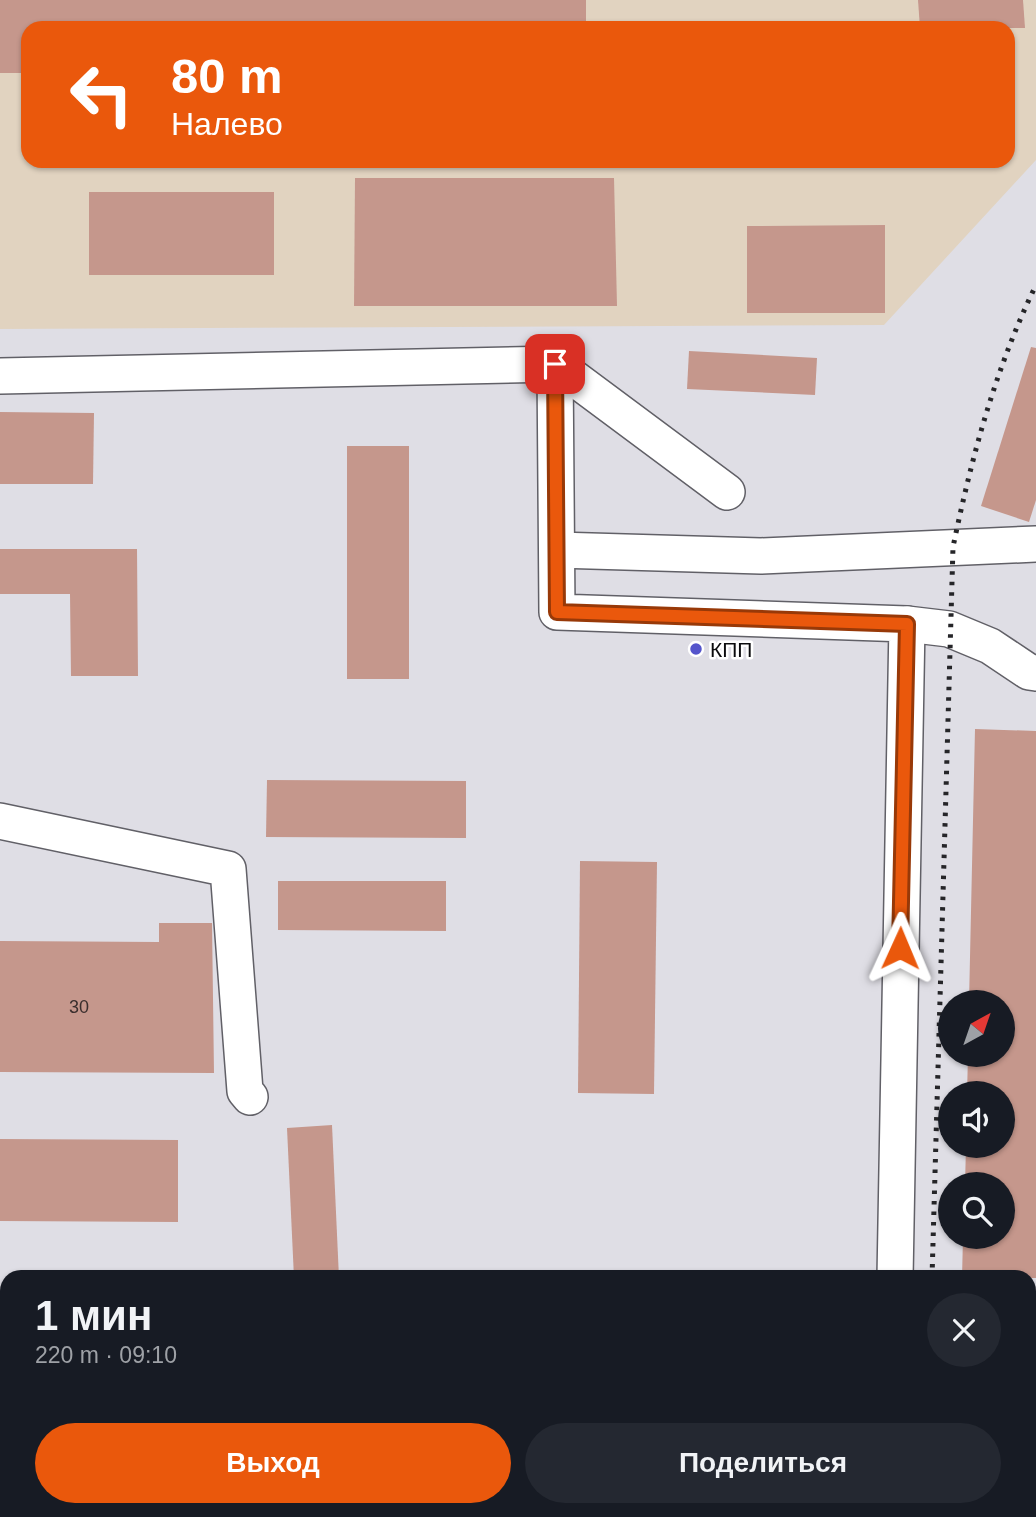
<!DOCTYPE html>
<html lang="ru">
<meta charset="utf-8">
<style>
body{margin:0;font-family:Helvetica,sans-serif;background:#242831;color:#f1f3f6;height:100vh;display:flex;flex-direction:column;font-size:26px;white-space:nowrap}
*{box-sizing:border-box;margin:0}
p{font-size:23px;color:#9ea1a6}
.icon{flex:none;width:38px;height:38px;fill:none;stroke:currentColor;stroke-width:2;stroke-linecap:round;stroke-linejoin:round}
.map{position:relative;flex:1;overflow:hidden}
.sheet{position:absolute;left:0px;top:1270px;width:1036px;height:247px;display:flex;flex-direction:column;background:#171b24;border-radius:21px 21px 0 0;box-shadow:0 2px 5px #0004}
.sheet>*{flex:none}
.top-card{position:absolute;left:21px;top:21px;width:994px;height:147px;border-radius:21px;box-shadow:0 2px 5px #0004;background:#ea580c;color:#fff;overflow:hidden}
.needle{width:46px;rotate:40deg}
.controls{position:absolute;left:938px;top:990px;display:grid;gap:14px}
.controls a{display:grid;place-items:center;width:77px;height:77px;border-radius:50%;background:#171b24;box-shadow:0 2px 5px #0004;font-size:35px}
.pin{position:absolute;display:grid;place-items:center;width:60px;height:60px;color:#fff;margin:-30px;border-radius:14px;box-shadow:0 4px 10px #0006}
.me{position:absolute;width:77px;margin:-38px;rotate:1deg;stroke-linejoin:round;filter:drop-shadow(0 0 5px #0008)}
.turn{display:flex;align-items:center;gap:24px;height:147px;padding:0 35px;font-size:32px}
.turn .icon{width:91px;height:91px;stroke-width:2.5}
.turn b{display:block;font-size:49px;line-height:60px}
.round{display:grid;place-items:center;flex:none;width:74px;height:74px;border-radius:37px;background:#242831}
.head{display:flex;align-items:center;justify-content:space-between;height:119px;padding:0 35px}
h1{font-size:42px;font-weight:700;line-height:52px}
.action{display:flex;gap:14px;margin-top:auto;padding:14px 35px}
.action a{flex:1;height:80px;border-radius:42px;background:#ea580c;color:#fff;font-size:28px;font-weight:700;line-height:80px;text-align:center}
.action a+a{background:#242831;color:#f1f3f6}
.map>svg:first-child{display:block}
</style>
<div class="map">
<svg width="1036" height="1517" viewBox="0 0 1036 1517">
<rect width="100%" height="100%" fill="#dfdee5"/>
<path fill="#e1d3c0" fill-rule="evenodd" d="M0 0H1036V160L884 325 0 329ZM28 28H1008V161H28Z"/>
<g fill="#c5978c">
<path d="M0 0H586V28H28V73H0Z"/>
<path d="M918 0H1023L1025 28H920Z"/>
<path d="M355 178H614L617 306H354Z"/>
<rect x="89" y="192" width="185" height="83"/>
<path d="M885 225V313H747V226Z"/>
<path d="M1031 347 1036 348V500L1029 522 981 506Z"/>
<path d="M689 351 817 358 815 395 687 389Z"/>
<path d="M0 412 94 413 93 484H0Z"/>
<rect x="347" y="446" width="62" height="233"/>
<path d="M0 549H137L138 676H71L70 594H0Z"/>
<path d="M975 729 1036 731V1278H962L963 1237H1003V1185H965L966 1146H1003V1094H967L968 1055H1003V1003H969Z"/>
<path d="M267 780 466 781V838L266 837Z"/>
<path d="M580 861 657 862 654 1094 578 1093Z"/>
<path d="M278 881H446V931L278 930Z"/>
<path d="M159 923H212L214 1073 0 1072V941L159 942Z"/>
<path d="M332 1125 339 1278H294L287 1128Z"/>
<path d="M0 1139 178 1140V1222L0 1221Z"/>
</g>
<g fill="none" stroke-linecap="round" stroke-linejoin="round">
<g stroke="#616067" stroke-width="38">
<g id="minor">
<path d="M555 364 727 492"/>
<path d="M0 376 555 364 557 612 907 624 895 1278"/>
<path d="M557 550 761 556 1036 544"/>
<path d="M907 624 949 629 990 646 1029 672 1036 673"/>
<path d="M0 821 228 869 245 1091 250 1097"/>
<path d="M0 1379H7"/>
<path d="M894 1517V1510"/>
</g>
</g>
<use href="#minor" stroke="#fff" stroke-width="35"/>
<g stroke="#252528" stroke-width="5" stroke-dasharray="3.5 7" stroke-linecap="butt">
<path d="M932 1278 953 547C972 456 995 369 1036 285"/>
<path d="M926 1517V1510"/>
</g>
</g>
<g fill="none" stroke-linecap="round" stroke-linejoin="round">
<g stroke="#983908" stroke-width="18">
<path id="route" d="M555 364 557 612 907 624 900 948"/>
</g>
<use href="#route" stroke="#ea580c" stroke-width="12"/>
</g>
<circle fill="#5454cb" stroke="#fff" stroke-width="2.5" cx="696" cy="649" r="7"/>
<g text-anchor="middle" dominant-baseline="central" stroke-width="5" stroke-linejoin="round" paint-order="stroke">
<g font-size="18" fill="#3a2e2d">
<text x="79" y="1007">30</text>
</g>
<g font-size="21" fill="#0b0b0d" stroke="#fff" text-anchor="start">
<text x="710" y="649">КПП</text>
</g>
</g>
</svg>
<div class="controls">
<a><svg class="needle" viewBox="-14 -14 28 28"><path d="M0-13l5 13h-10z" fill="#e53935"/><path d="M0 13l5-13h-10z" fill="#9ea1a6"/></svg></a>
<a><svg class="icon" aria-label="sound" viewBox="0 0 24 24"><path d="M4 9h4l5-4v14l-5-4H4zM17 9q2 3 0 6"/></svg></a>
<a><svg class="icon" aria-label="search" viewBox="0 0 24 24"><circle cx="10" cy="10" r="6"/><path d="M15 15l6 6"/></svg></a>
</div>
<div class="pin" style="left:555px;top:364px;background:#d93025"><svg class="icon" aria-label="arrive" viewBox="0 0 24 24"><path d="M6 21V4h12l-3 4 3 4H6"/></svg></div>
<svg class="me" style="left:900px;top:948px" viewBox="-20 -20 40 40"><path d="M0-17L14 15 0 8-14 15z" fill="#ea580c" stroke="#fff" stroke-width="4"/></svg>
<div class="top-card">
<div class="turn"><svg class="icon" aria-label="left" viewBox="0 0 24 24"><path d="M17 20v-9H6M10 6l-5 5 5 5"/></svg><div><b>80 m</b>Налево</div></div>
</div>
<section class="sheet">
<div class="head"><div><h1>1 мин</h1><p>220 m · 09:10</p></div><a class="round"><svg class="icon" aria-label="close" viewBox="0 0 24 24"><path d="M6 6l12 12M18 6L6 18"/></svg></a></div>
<div class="action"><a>Выход</a><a>Поделиться</a></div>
</section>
</div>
